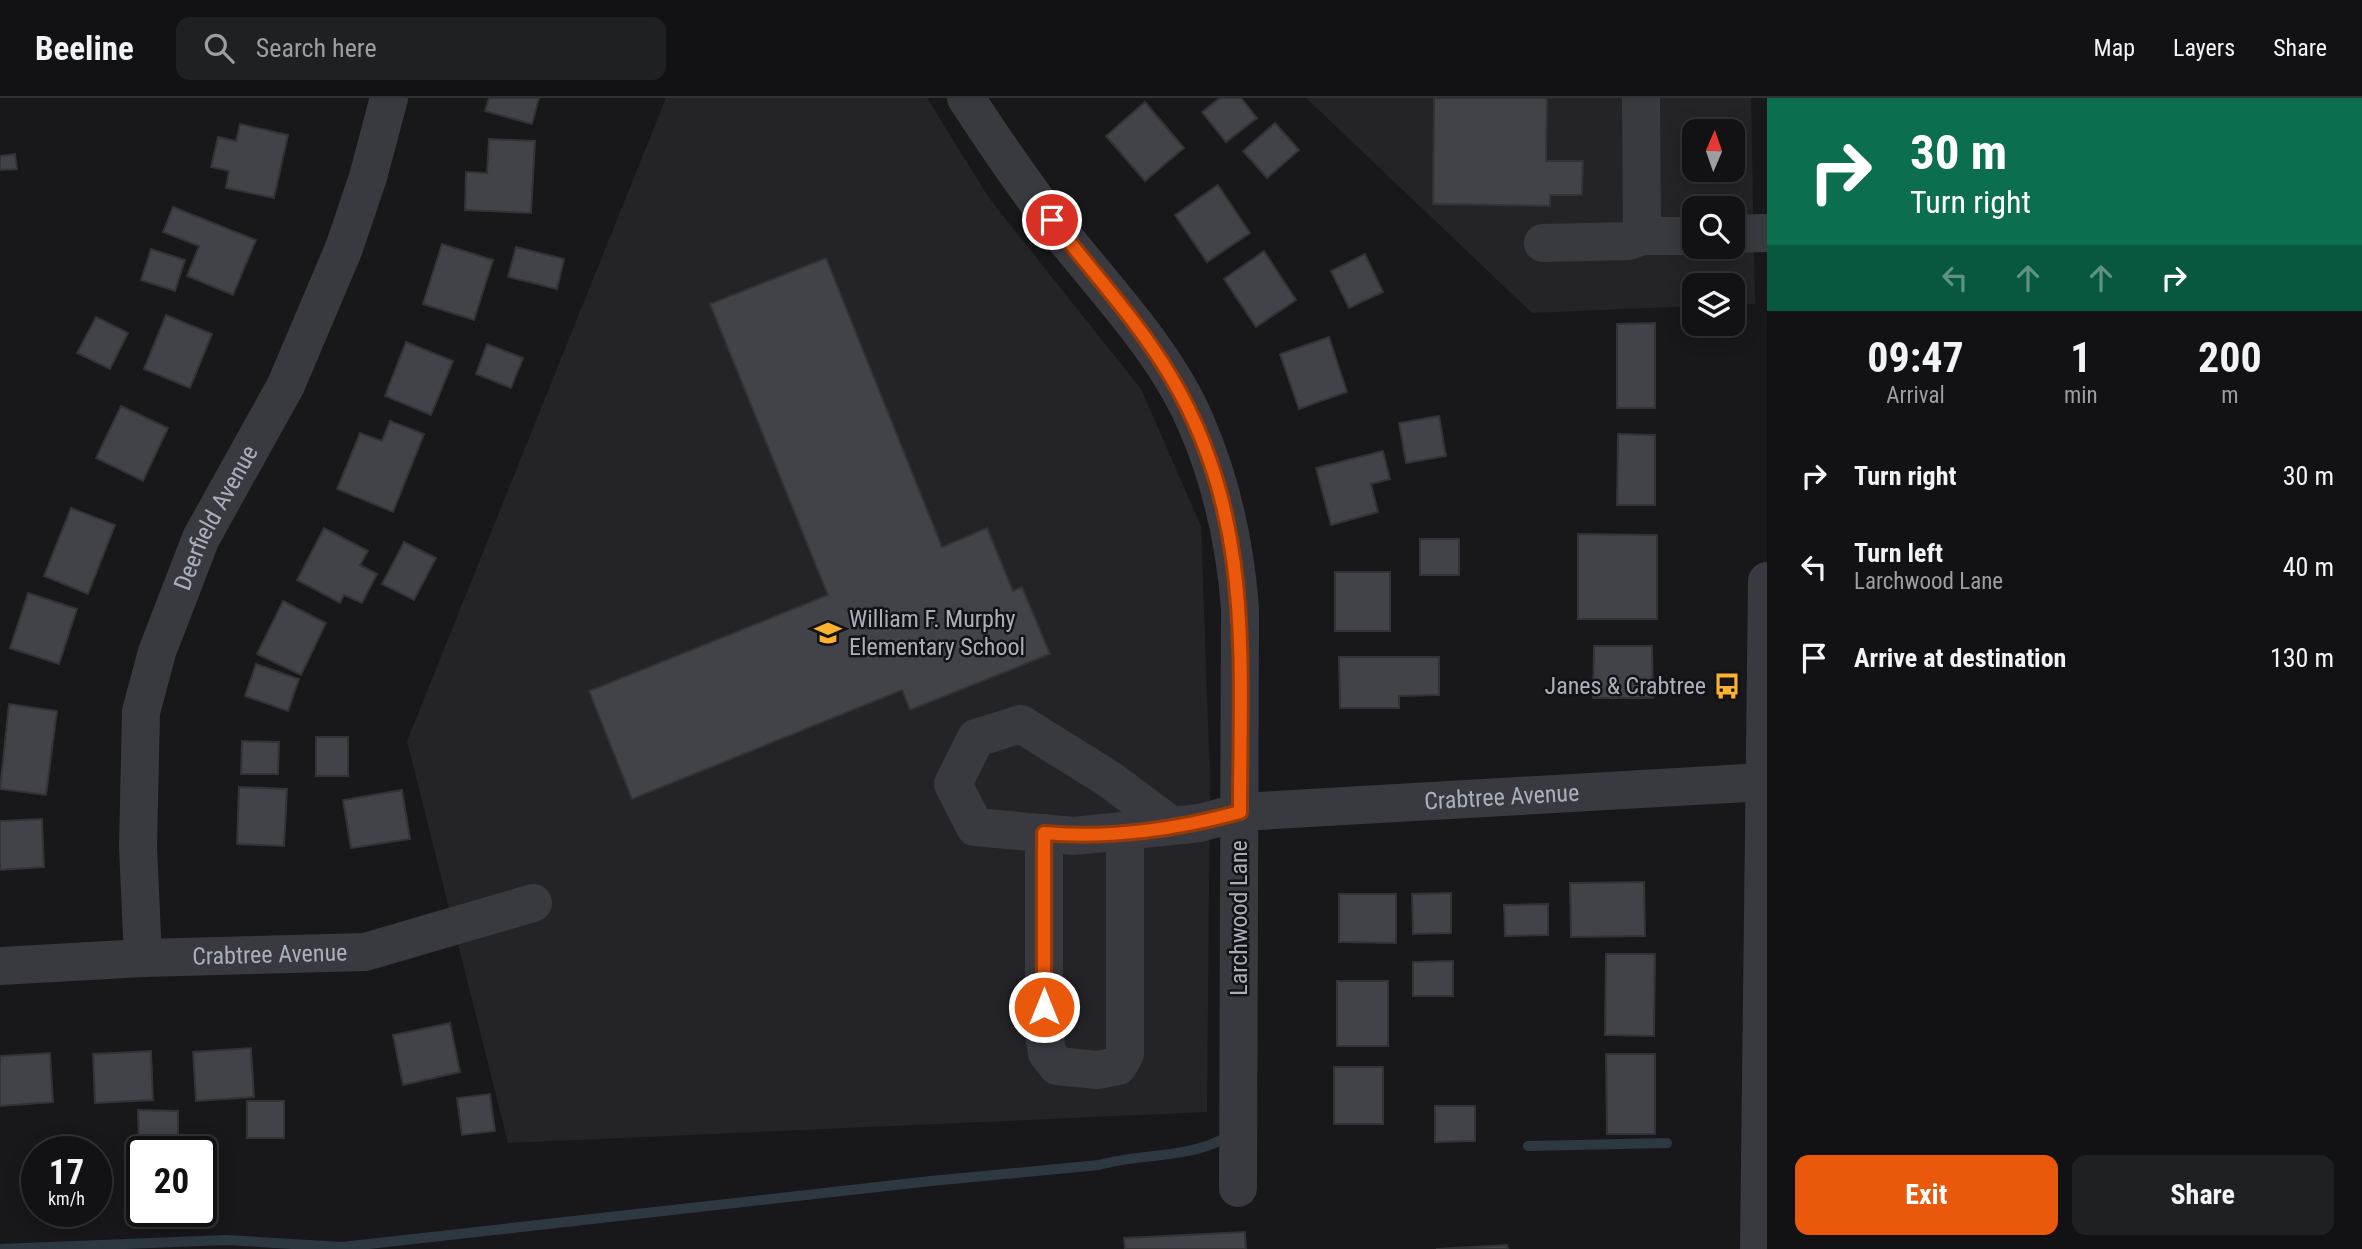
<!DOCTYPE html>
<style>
body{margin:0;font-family:"Roboto Condensed",sans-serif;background:#1f2022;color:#f1f3f6;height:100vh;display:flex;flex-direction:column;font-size:26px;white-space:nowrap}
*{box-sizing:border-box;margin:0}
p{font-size:23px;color:#9c9ea0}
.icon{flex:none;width:38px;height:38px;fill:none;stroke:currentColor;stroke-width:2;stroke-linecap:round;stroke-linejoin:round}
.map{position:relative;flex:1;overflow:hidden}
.drawer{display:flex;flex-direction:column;background:#121214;width:595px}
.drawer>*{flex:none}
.hud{background:#0b6e4f;color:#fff;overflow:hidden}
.needle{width:46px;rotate:2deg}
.tools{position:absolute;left:1682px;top:21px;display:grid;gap:14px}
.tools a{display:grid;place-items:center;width:63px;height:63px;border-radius:14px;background:#121214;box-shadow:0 4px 18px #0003,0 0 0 2px #313234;font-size:35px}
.speed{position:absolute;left:21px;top:1038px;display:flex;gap:14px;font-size:35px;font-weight:700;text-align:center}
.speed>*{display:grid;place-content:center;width:91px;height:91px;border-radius:50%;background:#121214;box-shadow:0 4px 18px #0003,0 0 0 2px #313234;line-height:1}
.speed small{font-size:18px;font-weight:400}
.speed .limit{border:4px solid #111;border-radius:10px;background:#fff;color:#111}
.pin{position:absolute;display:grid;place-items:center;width:60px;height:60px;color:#fff;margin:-30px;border:4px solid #fff;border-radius:50%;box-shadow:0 2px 7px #0007}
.me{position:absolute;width:77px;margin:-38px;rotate:0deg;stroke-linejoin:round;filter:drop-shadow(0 0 5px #0008)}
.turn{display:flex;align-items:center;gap:24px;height:147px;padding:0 28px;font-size:32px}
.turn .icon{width:91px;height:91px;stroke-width:2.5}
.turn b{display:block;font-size:49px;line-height:60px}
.lanes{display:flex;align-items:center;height:66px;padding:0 28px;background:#0003;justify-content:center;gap:35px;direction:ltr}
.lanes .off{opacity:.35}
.eta{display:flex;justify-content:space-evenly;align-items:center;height:119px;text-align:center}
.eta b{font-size:42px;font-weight:700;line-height:49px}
.button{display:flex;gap:14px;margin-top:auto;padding:14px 28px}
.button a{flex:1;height:80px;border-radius:14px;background:#ea580c;color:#fff;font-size:28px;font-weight:700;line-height:80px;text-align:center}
.button a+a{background:#1f2022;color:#f1f3f6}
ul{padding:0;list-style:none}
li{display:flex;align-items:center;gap:21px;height:91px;padding:0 28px}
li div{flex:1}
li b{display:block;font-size:26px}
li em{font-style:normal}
header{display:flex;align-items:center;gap:42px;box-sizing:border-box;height:98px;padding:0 35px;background:#121214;border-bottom:2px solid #313234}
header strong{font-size:33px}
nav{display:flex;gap:38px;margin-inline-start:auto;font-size:24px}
.search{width:490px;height:63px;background:#1f2022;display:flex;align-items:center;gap:18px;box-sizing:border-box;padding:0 24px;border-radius:14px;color:#9c9ea0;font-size:26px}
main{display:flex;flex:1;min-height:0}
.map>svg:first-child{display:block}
</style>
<header>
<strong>Beeline</strong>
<div class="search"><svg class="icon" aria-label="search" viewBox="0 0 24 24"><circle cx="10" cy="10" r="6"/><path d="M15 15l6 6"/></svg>Search here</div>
<nav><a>Map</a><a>Layers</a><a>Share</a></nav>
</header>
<main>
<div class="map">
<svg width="1767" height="1151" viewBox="0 0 1767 1151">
<rect width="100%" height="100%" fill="#18181b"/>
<g fill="#242428" fill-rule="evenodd">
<path d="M666 0H927L989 100 1141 291 1201 428 1210 680 1207 1014 508 1045 407 643Z"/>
<path d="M1306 0H1751L1755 206 1733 207 1732 187H1694V208L1532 215ZM1694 33H1732V72H1694ZM1694 110H1732V149H1694Z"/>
</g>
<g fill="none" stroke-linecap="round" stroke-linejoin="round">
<g stroke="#2d3840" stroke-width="10">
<path d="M1528 1048 1667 1045"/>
<path d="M0 1151 226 1142 342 1149 931 1083 1099 1067C1140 1055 1187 1061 1225 1040"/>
</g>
</g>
<g fill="#424348" stroke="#323237" stroke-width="2">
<path d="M489 0H539L532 26 485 13Z"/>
<path d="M1220 0H1241L1257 20 1226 44 1202 14Z"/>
<path d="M1434 0H1547L1546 63H1583L1582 97H1550V108L1433 106Z"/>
<path d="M1145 4 1184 50 1145 83 1106 38Z"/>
<path d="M1275 25 1299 52 1267 80 1243 53Z"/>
<path d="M240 26 288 37 274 100 226 90 229 73 211 69 218 39 236 43Z"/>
<path d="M489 41 535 43 531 115 465 112 466 74 487 75Z"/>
<path d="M15 56 17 71 0 72V58Z"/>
<path d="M1218 87 1250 135 1207 164 1175 117Z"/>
<path d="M173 109 256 142 233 197 187 178 199 148 163 134Z"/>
<path d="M442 146 493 162 474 222 423 206Z"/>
<path d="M516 149 564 161 557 191 508 179Z"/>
<path d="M151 151 185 162 175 193 141 182Z"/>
<path d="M1264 153 1296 202 1256 229 1224 181Z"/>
<path d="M1365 156 1383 194 1349 210 1331 173Z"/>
<path d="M826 160 942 449 987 430 1013 493 1022 489 1050 556 910 612 902 592 632 701 589 593 828 497 710 206Z"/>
<path d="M166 217 212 236 190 290 144 271Z"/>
<path d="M96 219 128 235 110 271 77 255Z"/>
<path d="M1655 225V310H1617V226Z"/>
<path d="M1329 239 1347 294 1299 311 1280 256Z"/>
<path d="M406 244 453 263 431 317 385 298Z"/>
<path d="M487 246 523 260 511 290 476 276Z"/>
<path d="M121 308 168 330 143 383 96 360Z"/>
<path d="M1439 318 1446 358 1406 365 1399 325Z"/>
<path d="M390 323 424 336 393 414 337 391 360 335 382 343Z"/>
<path d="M1618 336 1655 337V407H1617Z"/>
<path d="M1383 353 1390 381 1371 386 1378 414 1331 427 1316 370Z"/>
<path d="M71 410 115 427 88 496 44 478Z"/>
<path d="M324 430 368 453 360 467 377 476 362 505 344 497 340 505 297 482Z"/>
<path d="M1578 436 1657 437V521H1578Z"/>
<rect x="1420" y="441" width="39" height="36"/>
<path d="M404 444 436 460 414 502 382 486Z"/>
<rect x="1335" y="474" width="55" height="59"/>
<path d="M28 495 77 511 59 566 10 550Z"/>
<path d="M283 503 326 525 301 577 257 556Z"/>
<path d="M1594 548H1652L1653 600H1593Z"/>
<path d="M1339 559H1439V597L1399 598V610H1340Z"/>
<path d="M256 566 299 581 288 613 245 598Z"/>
<path d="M9 606 57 613 46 697 0 691Z"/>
<rect x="316" y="639" width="32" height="39"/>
<path d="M242 643 279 644 278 676H241Z"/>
<path d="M239 689 287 691 284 748 237 746Z"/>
<path d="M402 692 410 741 351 750 343 702Z"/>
<path d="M42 721 44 769 0 772V723Z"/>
<path d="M1644 784 1645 838 1571 839 1570 785Z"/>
<path d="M1451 795V835L1413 836 1412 796Z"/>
<path d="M1339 796H1396V845L1339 844Z"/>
<path d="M1548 806V837L1505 838 1504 807Z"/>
<path d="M1606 856H1655L1654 938 1605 937Z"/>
<path d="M1453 863V898H1413V864Z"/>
<rect x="1337" y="883" width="51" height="65"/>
<path d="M450 925 460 974 403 987 393 937Z"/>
<path d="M251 950 254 999 196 1003 193 954Z"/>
<path d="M151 953 153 1002 95 1005 93 956Z"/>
<path d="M50 955 53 1004 0 1008V958Z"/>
<path d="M1606 956H1655V1036H1607Z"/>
<rect x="1334" y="969" width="49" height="57"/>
<path d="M490 996 495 1033 462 1037 457 1000Z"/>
<rect x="247" y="1003" width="37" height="37"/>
<path d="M1435 1008H1475V1043L1435 1044Z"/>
<path d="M138 1012 178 1013V1054H139Z"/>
<path d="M1245 1134 1246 1151H1125L1124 1140Z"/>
<path d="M1507 1147 1508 1151H1436Z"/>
</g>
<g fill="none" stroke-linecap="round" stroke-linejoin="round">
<g stroke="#393a40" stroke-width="38">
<path d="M966 0C997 48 1029 94 1064 139 1111 198 1166 255 1196 325 1222 385 1235 445 1240 510L1238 1090"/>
<path d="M1641 0 1642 138H1694"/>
<path d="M1732 136 1767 135"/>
<path d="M1543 145 1628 143 1642 138"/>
<path id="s1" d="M1172 728 1074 738 975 729 953 686 976 640 1021 626 1109 681 1172 728 1200 725 1240 714 1764 684"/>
<path d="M1044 735V934L1047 955 1057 968 1097 972 1118 968 1125 956V733"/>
<path id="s2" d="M143 860 138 749 141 614 157 554 201 440 286 287 344 150 368 79 389 0"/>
<path id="s3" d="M0 868 143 860 365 854 533 805"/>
<path d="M1759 1151 1767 483"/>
</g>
</g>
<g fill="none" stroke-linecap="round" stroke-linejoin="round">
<g stroke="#983908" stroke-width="18">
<path id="route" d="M1044 909V735C1108 741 1179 731 1240 714 1240 559 1254 418 1171 279 1138 223 1092 174 1052 122"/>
</g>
<use href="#route" stroke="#ea580c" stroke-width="12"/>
</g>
<defs>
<g id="school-bare" transform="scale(2.1)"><path d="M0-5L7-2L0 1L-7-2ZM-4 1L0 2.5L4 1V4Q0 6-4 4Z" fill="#fdb22f" stroke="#131316" stroke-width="2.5" paint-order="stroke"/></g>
<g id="bus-bare" transform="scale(2.1)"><path d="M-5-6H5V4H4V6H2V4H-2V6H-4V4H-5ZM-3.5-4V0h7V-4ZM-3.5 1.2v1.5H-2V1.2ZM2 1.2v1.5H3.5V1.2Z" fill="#fdb22f" stroke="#131316" stroke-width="2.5" paint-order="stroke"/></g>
</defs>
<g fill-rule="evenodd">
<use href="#school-bare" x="828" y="535"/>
<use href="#bus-bare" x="1727" y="588"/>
</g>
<g text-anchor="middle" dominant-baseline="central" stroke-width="5" stroke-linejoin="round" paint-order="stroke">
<g font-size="24" fill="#aab0bb" stroke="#131316">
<text stroke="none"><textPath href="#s2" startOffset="455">Deerfield Avenue</textPath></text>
<text stroke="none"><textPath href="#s1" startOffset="859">Crabtree Avenue</textPath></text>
<text transform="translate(1239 820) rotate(-90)">Larchwood Lane</text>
<text stroke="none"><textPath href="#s3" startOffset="270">Crabtree Avenue</textPath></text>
</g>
<g font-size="24" fill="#aab0bb" stroke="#131316" text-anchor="start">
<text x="849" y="521">William F. Murphy<tspan x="849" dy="28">Elementary School</tspan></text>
<text x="1706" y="588" text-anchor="end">Janes &amp; Crabtree</text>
</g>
</g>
</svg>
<div class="tools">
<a><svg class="needle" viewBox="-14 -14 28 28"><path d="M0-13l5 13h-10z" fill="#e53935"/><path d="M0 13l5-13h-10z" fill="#9c9ea0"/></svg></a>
<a><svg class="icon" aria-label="search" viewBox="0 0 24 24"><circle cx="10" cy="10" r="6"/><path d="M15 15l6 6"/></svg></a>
<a><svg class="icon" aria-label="layers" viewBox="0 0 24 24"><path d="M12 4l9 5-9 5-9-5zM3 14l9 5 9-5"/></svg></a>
</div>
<div class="speed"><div>17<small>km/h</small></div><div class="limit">20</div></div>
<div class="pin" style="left:1052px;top:122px;background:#d93025"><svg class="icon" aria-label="arrive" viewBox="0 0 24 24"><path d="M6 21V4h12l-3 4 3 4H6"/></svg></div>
<svg class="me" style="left:1044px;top:909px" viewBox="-20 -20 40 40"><circle r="17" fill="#ea580c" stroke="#fff" stroke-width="3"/><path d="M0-11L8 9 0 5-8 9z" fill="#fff"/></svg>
</div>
<section class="drawer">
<div class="hud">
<div class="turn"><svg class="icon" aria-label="right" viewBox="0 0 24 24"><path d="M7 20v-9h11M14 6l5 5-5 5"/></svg><div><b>30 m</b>Turn right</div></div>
<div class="lanes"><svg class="icon off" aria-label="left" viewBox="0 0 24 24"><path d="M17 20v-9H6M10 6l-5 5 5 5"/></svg><svg class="icon off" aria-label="ahead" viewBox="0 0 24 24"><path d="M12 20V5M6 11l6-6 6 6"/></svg><svg class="icon off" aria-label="ahead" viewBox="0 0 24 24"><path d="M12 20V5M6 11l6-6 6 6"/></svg><svg class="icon" aria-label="right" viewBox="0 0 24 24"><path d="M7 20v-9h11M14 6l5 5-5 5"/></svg></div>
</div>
<div class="eta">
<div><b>09:47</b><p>Arrival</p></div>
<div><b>1</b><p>min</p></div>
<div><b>200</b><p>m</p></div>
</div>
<ul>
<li><svg class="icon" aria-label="right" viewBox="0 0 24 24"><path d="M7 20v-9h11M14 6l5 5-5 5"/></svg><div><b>Turn right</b></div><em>30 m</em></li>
<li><svg class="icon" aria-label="left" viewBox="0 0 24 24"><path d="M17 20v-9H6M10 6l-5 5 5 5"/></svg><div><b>Turn left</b><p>Larchwood Lane</p></div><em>40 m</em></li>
<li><svg class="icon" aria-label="arrive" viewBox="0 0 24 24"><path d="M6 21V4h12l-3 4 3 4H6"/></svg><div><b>Arrive at destination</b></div><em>130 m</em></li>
</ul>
<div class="button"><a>Exit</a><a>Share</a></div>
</section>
</main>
